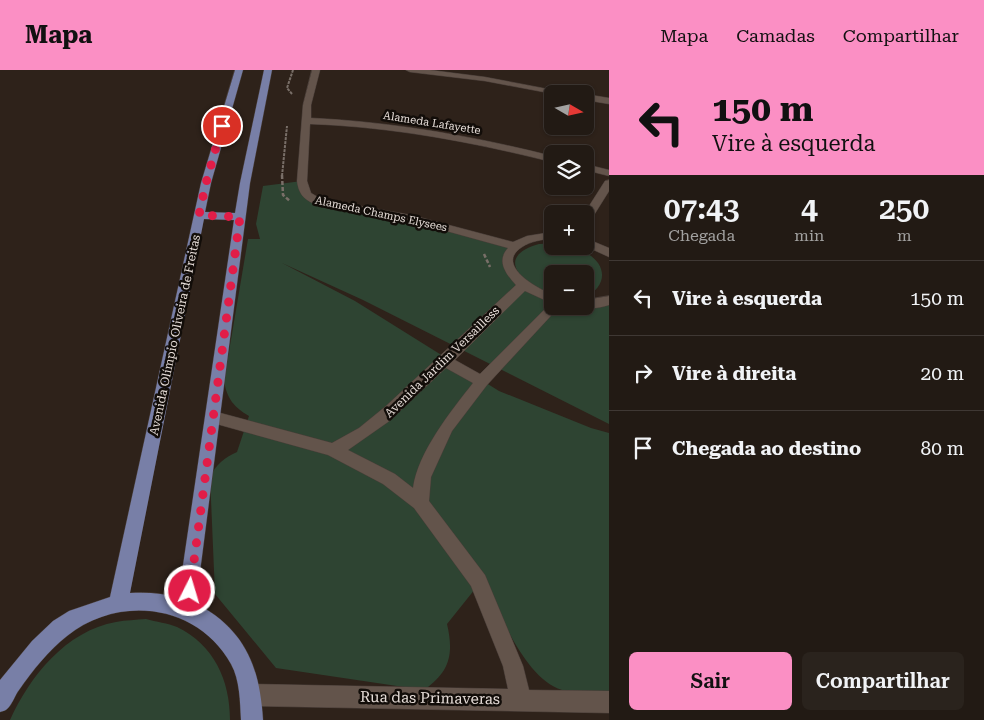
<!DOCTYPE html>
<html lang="pt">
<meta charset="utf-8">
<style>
body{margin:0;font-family:"Roboto Serif",serif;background:#2a231d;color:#f1f3f6;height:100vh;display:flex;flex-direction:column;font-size:19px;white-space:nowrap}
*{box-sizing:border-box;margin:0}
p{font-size:16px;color:#a2a1a0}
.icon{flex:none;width:28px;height:28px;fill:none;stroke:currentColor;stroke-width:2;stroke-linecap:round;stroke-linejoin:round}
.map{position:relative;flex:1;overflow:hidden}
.side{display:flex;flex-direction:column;background:#221a14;width:375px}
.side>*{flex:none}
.top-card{background:#fb8fc4;color:#111;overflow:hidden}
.needle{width:32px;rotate:99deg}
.buttons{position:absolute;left:544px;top:15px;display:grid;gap:10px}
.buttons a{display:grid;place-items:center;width:50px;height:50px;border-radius:8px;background:#221a14;box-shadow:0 1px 4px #0004,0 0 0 1px #3f3834;font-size:25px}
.pin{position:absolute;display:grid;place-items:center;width:42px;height:42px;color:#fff;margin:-21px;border:2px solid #fff;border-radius:50%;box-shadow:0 1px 5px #0007}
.me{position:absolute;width:55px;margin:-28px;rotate:5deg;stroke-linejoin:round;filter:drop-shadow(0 0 4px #0008)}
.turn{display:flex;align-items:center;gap:18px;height:105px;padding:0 20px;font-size:22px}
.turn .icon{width:65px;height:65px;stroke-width:2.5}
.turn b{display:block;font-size:35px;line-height:42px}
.eta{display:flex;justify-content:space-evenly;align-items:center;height:85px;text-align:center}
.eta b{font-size:30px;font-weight:600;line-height:35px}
.cta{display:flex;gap:10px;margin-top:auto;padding:10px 20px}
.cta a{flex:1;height:58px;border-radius:8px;background:#fb8fc4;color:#111;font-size:20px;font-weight:600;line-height:58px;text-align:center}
.cta a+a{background:#2a231d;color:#f1f3f6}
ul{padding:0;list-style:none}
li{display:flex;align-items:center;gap:15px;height:75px;padding:0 20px;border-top:1px solid #3f3834}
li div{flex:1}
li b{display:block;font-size:19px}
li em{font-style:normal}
header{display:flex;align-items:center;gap:30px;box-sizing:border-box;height:70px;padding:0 25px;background:#fb8fc4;color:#111}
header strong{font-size:24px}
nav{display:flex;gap:28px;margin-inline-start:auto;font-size:18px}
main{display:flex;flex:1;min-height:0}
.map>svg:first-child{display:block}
</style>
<header>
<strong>Mapa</strong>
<nav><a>Mapa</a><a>Camadas</a><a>Compartilhar</a></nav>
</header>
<main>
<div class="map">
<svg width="609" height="650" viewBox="0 0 609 650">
<rect width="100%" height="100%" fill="#2e221a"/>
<g fill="#2e4432">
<path d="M302 111 307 126 411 148 518 178 508 185V195L540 225 552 229V236H585L609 230V354L363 230 282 193 355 231 499 321 591 358 609 363V623C594 623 577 624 562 620 524 608 500 543 483 509L447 554C454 584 450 602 424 620L276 598 215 524 210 406C217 394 224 388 237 382L249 346C234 337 227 329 224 311L248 169H260L256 154 263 116Z"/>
<path d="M539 174C542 174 548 173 551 174 552 174 552 176 553 176 558 179 571 176 580 180 608 191 609 216 585 227V204H552V225C524 216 492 187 539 174Z"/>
<path d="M146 549C156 552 168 553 177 557 214 575 230 610 230 650H10C30 606 66 561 116 552 126 550 136 550 146 549Z"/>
</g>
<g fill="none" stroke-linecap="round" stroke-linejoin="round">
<g stroke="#483d38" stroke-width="1">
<g id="minor">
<path d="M312 0H320L311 35V48C393 52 473 66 552 86V92C472 72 393 57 310 54L307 111 311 123 321 129 411 145 513 172 527 166 552 162V168C542 170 531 171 522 177 494 195 538 219 552 224V236H560L487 315 452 361 431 407 429 431 485 505 523 596 529 620 609 621V643L251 636 243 633 240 625 243 617 251 614 508 619 503 596 471 516 414 438 383 414 328 385 213 353 208 351 205 347 208 343 213 341 332 373 359 358 386 336 516 215C506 204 496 191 508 178L410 151 322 136C307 132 299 127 297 111L303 35ZM525 221 551 233 480 304 455 290ZM446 298 473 313C451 341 418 382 413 418L395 404 348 380 388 352Z"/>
<path d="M406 0H430L485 7 574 24H554L485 11 410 2Z"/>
<path d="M585 24 609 28V34L585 30Z"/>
<path d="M585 94 609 100V106L585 100Z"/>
<path d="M609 110V121L589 153 585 154 584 144 605 111Z"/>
<path d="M585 168 609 178V187L585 176Z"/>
<path d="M609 226V235C600 238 588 240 580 236H585V230Z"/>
</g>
</g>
<g stroke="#483d38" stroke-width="1">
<path id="major" d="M235 0H243L211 113 205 142 235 143 240 113 264 0H272L250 113 200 502 199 535C246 561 260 599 263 650H241C240 632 240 610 231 594 198 534 119 524 67 566 48 581 33 600 19 620 15 625 12 635 7 639 5 641 2 641 0 642V610L32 571 53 551 69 541 110 527 201 113ZM204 149 234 150 182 502 180 528C163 523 147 522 130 523Z"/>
</g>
<g stroke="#796f68" stroke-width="2" stroke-dasharray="3 1" stroke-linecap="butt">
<path d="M292 24 287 18 293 0"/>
<path d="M282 106 287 56"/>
</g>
<g stroke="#796f68" stroke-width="2.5" stroke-dasharray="4 2" stroke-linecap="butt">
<path d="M282 105 283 125 290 131"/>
<path d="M484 184 490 197"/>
</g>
<use href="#minor" fill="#63544b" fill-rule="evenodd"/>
<use href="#major" fill="#787fa7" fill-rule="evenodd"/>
</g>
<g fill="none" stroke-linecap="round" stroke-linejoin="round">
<path stroke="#e11d48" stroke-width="9" stroke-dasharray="0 16.2" d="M190 521 240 147 199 145 206 113 222 56"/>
</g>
<g text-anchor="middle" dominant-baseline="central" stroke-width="5" stroke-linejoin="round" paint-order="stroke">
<g font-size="11" fill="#e6ddd8" stroke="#120d09">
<text transform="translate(432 53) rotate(9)">Alameda Lafayette</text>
<text transform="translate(381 144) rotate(12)">Alameda Champs Elysees</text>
</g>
<g font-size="12" fill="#e6ddd8" stroke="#120d09">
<text transform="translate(175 265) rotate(-78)">Avenida Olímpio Oliveira de Freitas</text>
<text transform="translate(442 292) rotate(-44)">Avenida Jardim Versailless</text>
</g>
<g font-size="15" fill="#e6ddd8" stroke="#120d09">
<text transform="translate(430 628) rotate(1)">Rua das Primaveras</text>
</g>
</g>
</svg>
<div class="buttons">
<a><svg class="needle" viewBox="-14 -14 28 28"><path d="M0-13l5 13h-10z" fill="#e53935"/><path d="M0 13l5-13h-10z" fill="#a2a1a0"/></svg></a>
<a><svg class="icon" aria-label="layers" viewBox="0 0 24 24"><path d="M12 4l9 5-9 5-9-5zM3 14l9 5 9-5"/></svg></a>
<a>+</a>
<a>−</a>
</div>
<div class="pin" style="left:222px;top:56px;background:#d93025"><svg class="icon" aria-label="arrive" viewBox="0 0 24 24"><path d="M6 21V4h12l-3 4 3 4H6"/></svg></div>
<svg class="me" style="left:190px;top:521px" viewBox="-20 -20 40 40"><circle r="17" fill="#e11d48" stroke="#fff" stroke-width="3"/><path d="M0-11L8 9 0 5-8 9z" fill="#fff"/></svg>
</div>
<section class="side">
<div class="top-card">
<div class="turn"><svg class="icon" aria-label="left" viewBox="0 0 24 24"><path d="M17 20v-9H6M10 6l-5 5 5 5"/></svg><div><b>150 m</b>Vire à esquerda</div></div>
</div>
<div class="eta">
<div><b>07:43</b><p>Chegada</p></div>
<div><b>4</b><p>min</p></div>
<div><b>250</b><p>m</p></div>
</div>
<ul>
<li><svg class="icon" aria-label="left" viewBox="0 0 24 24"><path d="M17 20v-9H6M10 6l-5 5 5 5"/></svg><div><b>Vire à esquerda</b></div><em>150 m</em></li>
<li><svg class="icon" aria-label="right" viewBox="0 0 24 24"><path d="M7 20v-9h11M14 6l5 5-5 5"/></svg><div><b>Vire à direita</b></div><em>20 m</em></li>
<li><svg class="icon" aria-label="arrive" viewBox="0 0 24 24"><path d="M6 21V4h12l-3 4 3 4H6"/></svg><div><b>Chegada ao destino</b></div><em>80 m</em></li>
</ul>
<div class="cta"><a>Sair</a><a>Compartilhar</a></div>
</section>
</main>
